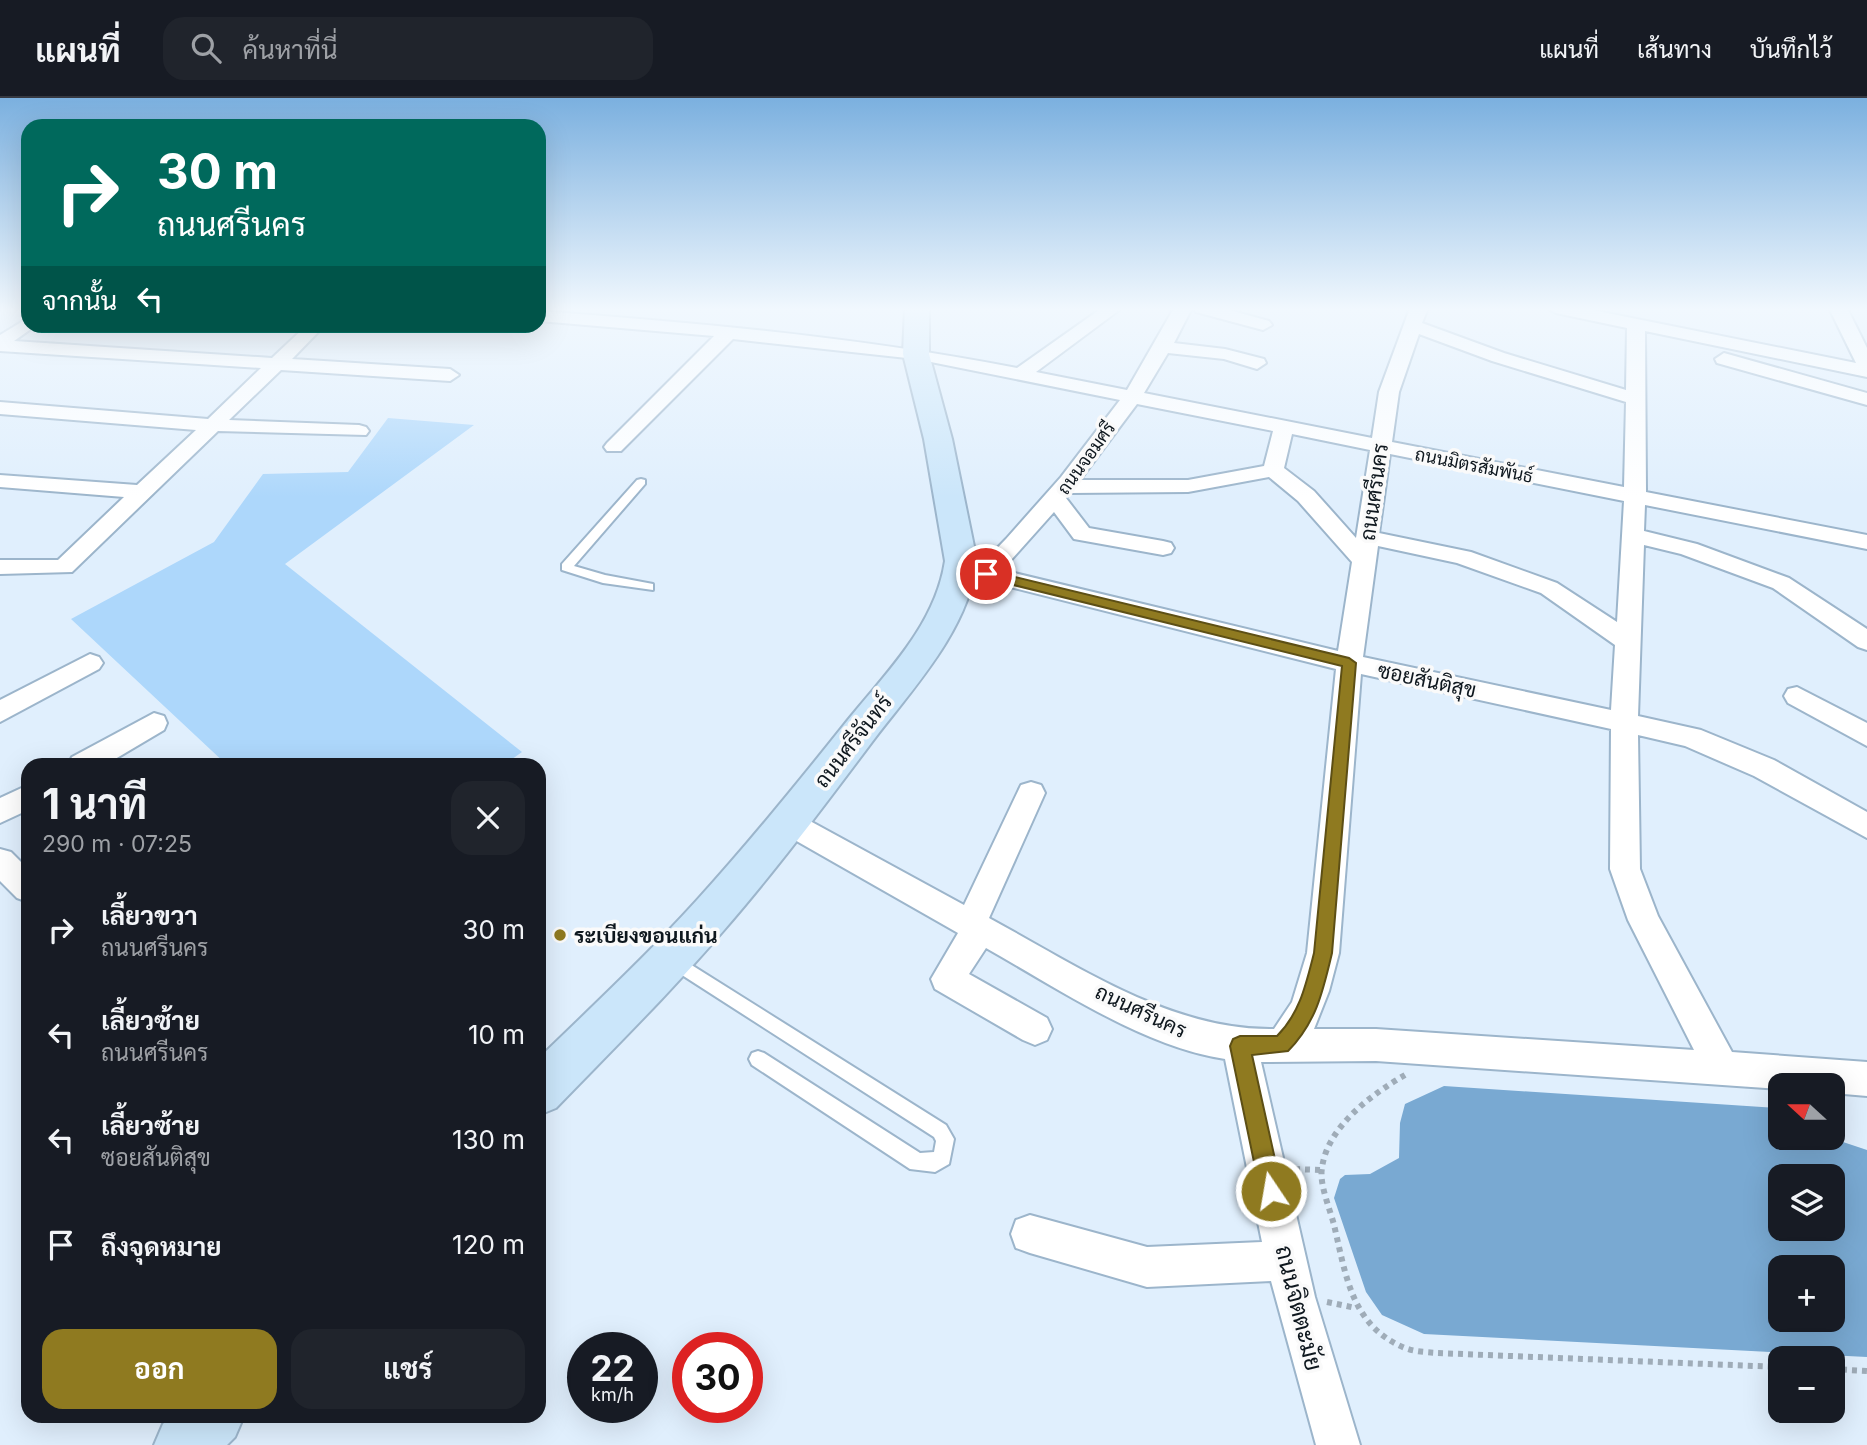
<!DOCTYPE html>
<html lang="th">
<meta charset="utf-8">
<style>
body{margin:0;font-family:Inter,Sarabun,sans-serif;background:#20242c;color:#f1f3f6;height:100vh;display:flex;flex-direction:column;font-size:26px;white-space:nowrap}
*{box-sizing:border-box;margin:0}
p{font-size:23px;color:#9ea1a6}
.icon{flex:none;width:38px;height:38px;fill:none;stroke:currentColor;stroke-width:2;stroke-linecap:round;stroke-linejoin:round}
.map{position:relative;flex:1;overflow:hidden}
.panel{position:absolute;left:21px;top:660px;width:525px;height:665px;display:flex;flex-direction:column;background:#171b24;border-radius:21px;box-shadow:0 7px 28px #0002}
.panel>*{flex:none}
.top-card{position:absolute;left:21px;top:21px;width:525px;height:214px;border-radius:21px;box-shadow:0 7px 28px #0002;background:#00695c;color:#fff;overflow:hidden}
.needle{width:46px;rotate:291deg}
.fabs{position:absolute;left:1768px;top:975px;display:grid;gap:14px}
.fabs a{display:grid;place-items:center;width:77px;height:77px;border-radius:14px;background:#171b24;box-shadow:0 7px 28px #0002;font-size:35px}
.speed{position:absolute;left:567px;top:1234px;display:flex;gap:14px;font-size:35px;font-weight:700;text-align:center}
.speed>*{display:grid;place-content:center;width:91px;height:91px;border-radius:50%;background:#171b24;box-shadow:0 7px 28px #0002;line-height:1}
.speed small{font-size:18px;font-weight:400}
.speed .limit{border:10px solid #d22;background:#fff;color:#111}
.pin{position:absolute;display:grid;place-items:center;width:60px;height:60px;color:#fff;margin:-30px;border:4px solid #fff;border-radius:50%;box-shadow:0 2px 7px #0007}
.me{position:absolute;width:77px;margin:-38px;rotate:348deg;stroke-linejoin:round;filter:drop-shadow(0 0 5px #0008)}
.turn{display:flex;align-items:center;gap:24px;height:147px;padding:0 21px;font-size:32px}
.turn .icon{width:91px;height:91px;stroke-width:2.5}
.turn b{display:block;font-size:49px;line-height:60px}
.then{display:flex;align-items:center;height:66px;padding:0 21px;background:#0003;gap:14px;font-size:26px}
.round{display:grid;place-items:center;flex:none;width:74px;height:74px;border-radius:21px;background:#20242c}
.summary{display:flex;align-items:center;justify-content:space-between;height:119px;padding:0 21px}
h1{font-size:42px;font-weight:700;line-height:52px}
.primary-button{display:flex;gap:14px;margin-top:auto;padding:14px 21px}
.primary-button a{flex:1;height:80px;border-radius:21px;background:#8f7a20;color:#fff;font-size:28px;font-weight:700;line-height:80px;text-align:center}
.primary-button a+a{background:#20242c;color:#f1f3f6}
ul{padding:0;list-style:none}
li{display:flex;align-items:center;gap:21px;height:105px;padding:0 21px}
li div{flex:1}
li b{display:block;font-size:26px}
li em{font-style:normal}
header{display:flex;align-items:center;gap:42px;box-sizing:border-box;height:98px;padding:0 35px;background:#171b24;border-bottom:2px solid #363941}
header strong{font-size:33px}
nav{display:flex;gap:38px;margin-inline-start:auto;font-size:24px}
.search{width:490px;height:63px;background:#20242c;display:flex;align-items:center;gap:18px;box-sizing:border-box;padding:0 24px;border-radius:21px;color:#9ea1a6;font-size:26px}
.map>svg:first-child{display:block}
</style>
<header>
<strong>แผนที่</strong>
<div class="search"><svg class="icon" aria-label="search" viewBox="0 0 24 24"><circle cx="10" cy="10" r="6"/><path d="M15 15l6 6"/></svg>ค้นหาที่นี่</div>
<nav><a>แผนที่</a><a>เส้นทาง</a><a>บันทึกไว้</a></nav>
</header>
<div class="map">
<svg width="1867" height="1347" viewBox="0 0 1867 1347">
<rect width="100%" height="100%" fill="#e0effd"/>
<path fill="#add7fb" d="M388 320 474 327 285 466 522 654 504 667H227L71 521 214 444 263 376 348 374Z"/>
<path fill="#79a9d2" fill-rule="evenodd" d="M1444 988 1777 1010 1780 1012V1040H1831L1867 1052V1259L1424 1236 1382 1217 1366 1194 1334 1100 1340 1081 1345 1077 1370 1076 1399 1060 1400 1025 1405 1006ZM1780 1078H1832V1130H1780ZM1780 1169H1832V1222H1780Z"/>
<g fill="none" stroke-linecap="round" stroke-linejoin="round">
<g stroke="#9cb5cb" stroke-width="4">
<g id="service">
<path d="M641 381 645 382V386L574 468 605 477 653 486V492L603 485 562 472V466L637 382Z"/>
<path d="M674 856 946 1027 954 1041 949 1066 935 1074 910 1071 752 967 749 961 752 955 758 953 764 955 920 1055 934 1054 936 1043 934 1039 668 868 666 863 668 858Z"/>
</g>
</g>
<g stroke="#9cb5cb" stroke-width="4">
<g id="minor">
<path d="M1102 210H1122L1036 274 1127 292 1174 210H1192L1174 245 1225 251 1264 261 1266 265 1257 271 1224 261 1168 255 1144 295 1372 340 1379 294 1410 210H1428L1422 225 1504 255 1626 292 1627 230 1556 215 1547 210H1582L1856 265 1829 210H1847L1867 250V279L1645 233 1646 394 1867 437V451L1645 407 1644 433 1697 446 1789 480 1867 531V552L1858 549 1773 490 1681 456 1644 447 1638 618 1701 632 1774 662 1867 714V740L1754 678 1685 648 1638 637 1640 771 1658 818 1732 954 1867 964V998L1832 995V987H1780V991L1376 963 1261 964 1315 1199 1360 1347H1316L1271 1183 1147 1189 1030 1155 1016 1150 1011 1136 1016 1122 1030 1117 1147 1149 1262 1144 1225 961C1144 949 1057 890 986 850L969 876 1047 920 1052 931 1047 942 1035 947 1023 942 935 891 931 881 958 835 779 733 774 725 779 717 789 713 799 717 964 807 1021 687 1031 684 1041 687 1045 695 989 820C1076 867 1172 933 1274 931L1292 904 1307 855 1336 571 986 483 971 486 963 483 959 478 963 473 979 469 1006 441 1061 379 1120 302 916 261 733 241 621 353H607L604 349 607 345 714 238 539 223V213C699 225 859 239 1017 270ZM1419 236 1492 263 1626 304 1624 389 1392 344 1399 294ZM1137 306 1273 333 1264 368 1188 382H1080ZM1292 336 1370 352 1356 440 1314 393 1284 370ZM1390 356 1624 403 1617 524 1557 485 1471 454 1379 435ZM1269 379 1298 403 1352 464 1338 553 1002 472 1054 414 1074 441 1163 457 1171 455 1174 450 1171 445 1163 443 1089 430 1066 400 1070 395 1188 394ZM1378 448 1457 465 1541 495 1615 547 1611 612 1363 559ZM1361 576 1611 631 1610 771 1628 822 1694 952 1376 931H1314L1329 893 1339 855Z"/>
<path d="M1193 210H1222L1269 223 1272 227 1263 232 1196 214Z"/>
<path d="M28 220V228H35L14 243 272 260 306 228H324L292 261 450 271 459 277 450 283 281 272 229 322 359 327 366 329 369 333 366 337 218 333 72 474 0 476V462H58L124 399 0 389V377L137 387 196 332 0 316V304L208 321 261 270 0 253V237Z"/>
<path d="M1724 255 1867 295V307L1717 265 1715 261Z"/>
<path d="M90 556 99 559 103 565 99 571 0 624V602Z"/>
<path d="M1797 589 1867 625V648L1788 605 1784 598 1788 591Z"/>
<path d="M154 615 164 618 167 625 164 632 105 667H68L72 659Z"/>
<path d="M28 687V712L0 725V700Z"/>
<path d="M0 751 11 754 28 771V804L17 800 0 783Z"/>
</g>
</g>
<g stroke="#9cb5cb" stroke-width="4">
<g id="secondary">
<path d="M905 210H929V256L952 341 977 463C968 533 913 590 872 644 824 708 776 772 724 832 671 894 613 951 556 1010L539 1017V960C593 908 647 857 697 802 748 746 796 687 843 628 883 578 935 529 945 463L924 341 903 256Z"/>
<path d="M171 1318H244L235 1339 227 1347H154L163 1326Z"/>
</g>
</g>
<g stroke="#9facb8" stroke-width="6" stroke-dasharray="5 5" stroke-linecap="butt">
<path d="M1405 977C1372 996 1327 1029 1322 1070 1319 1086 1330 1111 1334 1127 1346 1177 1351 1228 1405 1250 1415 1254 1427 1254 1437 1255L1780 1269"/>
<path d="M1295 1071 1321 1072"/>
<path d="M1327 1204 1356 1210"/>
<path d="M1832 1271 1867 1273"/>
</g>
<use href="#service" fill="#fff" fill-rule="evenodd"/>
<use href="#minor" fill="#fff" fill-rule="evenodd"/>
<use href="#secondary" fill="#cbe6fa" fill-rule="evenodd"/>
</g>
<linearGradient id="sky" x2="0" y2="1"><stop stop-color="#7bb0df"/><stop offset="0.53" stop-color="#f1f8fe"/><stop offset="1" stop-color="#f1f8fe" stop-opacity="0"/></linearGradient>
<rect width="1867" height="399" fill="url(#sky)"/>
<path fill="#8f7a20" stroke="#5d4f15" stroke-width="2" d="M986 472 1349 560 1356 565 1332 855C1323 893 1316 925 1288 953L1252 957 1282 1093 1279 1101 1271 1104 1263 1101 1260 1093 1230 948 1233 941 1240 938H1277C1300 915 1306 886 1314 855L1342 568 981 479V473Z"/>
<circle fill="#8f7a20" stroke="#fafafa" stroke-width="2.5" cx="560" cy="837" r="7"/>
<g text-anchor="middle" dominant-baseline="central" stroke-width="7" stroke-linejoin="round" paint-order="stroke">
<g font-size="18" fill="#0e171e" stroke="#fafafa">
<text transform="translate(1086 360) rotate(-54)">ถนนจอมศรี</text>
<text transform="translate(1474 367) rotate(11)">ถนนมิตรสัมพันธ์</text>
</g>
<g font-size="21" fill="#0e171e" stroke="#fafafa">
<text transform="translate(1374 394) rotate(-82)">ถนนศรีนคร</text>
<text transform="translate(1427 582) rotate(12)">ซอยสันติสุข</text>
<text transform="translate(853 643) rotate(-52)">ถนนศรีจันทร์</text>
<text transform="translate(1141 913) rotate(25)">ถนนศรีนคร</text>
</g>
<g font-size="21" font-weight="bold" fill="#0e171e" stroke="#fafafa" text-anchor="start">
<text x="574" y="837">ระเบียงขอนแก่น</text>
</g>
<g font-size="24" fill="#0e171e" stroke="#fafafa">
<text transform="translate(1299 1210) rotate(76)">ถนนจิตตะมัย</text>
</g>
</g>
</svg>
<div class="fabs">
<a><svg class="needle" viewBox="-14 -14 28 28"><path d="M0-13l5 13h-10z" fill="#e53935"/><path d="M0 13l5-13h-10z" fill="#9ea1a6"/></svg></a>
<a><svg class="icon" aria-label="layers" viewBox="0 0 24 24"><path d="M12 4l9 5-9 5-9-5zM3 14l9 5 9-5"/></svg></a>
<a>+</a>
<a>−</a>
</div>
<div class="speed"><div>22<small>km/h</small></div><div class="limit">30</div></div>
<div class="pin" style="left:986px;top:476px;background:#d93025"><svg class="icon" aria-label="arrive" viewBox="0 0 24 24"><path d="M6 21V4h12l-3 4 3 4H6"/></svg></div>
<svg class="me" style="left:1271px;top:1093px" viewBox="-20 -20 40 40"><circle r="17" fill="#8f7a20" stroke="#fff" stroke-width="3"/><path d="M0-11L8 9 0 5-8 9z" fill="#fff"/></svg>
<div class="top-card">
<div class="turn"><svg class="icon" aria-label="right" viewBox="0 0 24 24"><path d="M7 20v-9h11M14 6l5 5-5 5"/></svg><div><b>30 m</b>ถนนศรีนคร</div></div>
<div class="then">จากนั้น<svg class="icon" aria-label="left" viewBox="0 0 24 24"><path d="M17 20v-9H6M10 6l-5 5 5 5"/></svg></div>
</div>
<section class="panel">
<div class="summary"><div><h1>1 นาที</h1><p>290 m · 07:25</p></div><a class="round"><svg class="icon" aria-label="close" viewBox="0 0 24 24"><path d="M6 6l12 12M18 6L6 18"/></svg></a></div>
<ul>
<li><svg class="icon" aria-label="right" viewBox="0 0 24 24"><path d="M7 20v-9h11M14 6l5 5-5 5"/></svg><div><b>เลี้ยวขวา</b><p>ถนนศรีนคร</p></div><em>30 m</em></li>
<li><svg class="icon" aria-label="left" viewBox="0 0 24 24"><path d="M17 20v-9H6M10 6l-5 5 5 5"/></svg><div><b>เลี้ยวซ้าย</b><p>ถนนศรีนคร</p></div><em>10 m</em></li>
<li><svg class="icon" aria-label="left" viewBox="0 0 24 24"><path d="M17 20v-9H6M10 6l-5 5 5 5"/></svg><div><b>เลี้ยวซ้าย</b><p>ซอยสันติสุข</p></div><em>130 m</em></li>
<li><svg class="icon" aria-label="arrive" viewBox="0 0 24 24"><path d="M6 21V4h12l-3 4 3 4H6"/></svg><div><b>ถึงจุดหมาย</b></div><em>120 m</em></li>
</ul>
<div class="primary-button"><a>ออก</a><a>แชร์</a></div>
</section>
</div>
